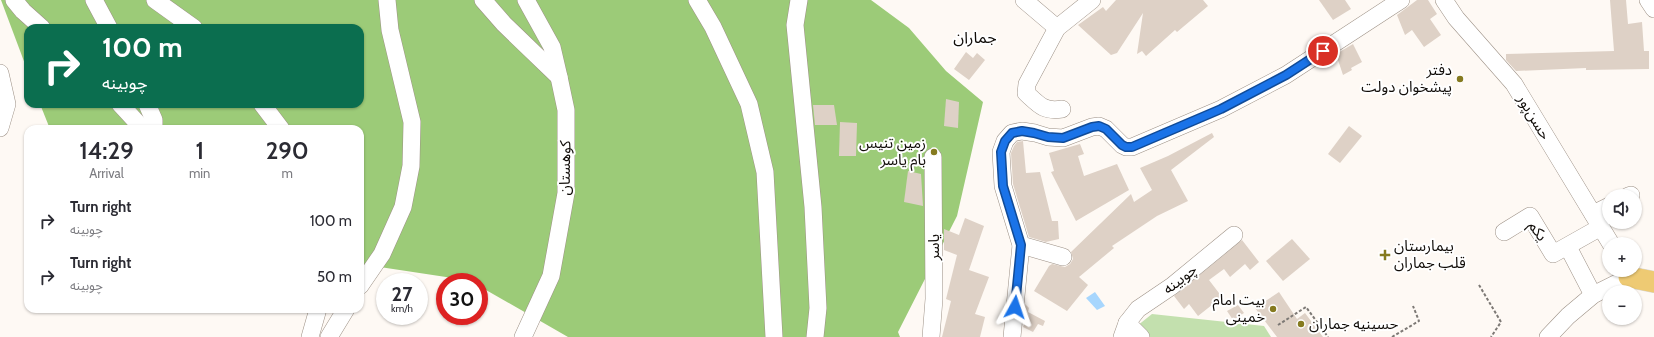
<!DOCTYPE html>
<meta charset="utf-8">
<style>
body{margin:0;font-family:Cabin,"Noto Sans Arabic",sans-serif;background:#f7f7f7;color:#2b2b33;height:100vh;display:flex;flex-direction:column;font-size:15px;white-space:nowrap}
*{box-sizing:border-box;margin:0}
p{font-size:13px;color:#7c7c81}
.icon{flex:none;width:22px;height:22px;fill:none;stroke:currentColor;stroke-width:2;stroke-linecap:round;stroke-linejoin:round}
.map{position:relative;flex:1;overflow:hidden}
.side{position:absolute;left:24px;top:125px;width:340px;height:188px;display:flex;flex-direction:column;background:#fff;border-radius:12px;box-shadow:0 1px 3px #0004}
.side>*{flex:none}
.hud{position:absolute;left:24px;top:24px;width:340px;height:84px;border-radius:12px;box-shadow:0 1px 3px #0004;background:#0b6e4f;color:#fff;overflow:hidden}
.fabs{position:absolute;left:1602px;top:189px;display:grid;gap:8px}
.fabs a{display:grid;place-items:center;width:40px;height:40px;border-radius:50%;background:#fff;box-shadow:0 1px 3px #0004;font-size:20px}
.speed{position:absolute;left:376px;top:273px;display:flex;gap:8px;font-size:20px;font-weight:700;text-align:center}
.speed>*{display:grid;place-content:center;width:52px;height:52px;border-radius:50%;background:#fff;box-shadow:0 1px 3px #0004;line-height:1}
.speed small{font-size:10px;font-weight:400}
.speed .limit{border:6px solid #d22;background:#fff;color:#111}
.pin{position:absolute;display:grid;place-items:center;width:34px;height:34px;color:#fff;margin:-17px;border:2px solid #fff;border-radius:50%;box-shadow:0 1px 4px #0007}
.me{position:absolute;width:44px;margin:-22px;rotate:5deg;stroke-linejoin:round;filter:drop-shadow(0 0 3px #0008)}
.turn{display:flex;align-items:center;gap:14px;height:84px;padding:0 12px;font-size:18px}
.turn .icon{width:52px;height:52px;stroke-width:2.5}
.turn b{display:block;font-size:28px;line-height:34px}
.eta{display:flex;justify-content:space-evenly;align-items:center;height:68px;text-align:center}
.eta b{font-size:24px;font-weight:600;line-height:28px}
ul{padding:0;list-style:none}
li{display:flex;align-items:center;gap:12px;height:56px;padding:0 12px}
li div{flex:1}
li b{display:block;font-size:15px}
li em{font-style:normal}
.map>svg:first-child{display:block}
</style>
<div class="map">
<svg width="1654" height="337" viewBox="0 0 1654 337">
<rect width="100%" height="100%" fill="#fef9f4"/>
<path fill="#c3e0ae" d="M1152 314 1264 326 1271 337H1148L1137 326Z"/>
<path fill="#9ccb78" d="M1 0H871L909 28 946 71 983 102 957 216 898 332 900 337H568L479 286V282L360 264V129H50L40 104H360V28H28V72Z"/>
<path fill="#a7d6fd" d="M1095 292 1105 306 1097 310 1086 298Z"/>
<g fill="#ded1c6">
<path d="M1116 0H1203L1208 6 1177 32 1175 30 1146 56 1142 51 1137 54 1143 13 1117 53 1111 55 1078 25 1103 7 1106 11Z"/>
<path d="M1319 0H1345L1351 9 1333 20Z"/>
<path d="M1417 0H1428L1437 14 1430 19 1441 35 1424 47 1412 30 1405 35 1397 15Z"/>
<path d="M1610 0H1626L1628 24 1642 22 1644 51H1649V69L1586 70V68L1516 71 1506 60V54L1614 51Z"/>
<path d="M1353 44 1362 62 1351 68 1352 70 1343 75 1336 54Z"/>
<path d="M966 52 973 58 977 53 985 60 969 80 954 69Z"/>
<path d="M946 99 959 102 958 128 944 126Z"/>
<path d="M813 105H834L837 125H815Z"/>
<path d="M840 122 857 123 856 156H839Z"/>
<path d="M1349 126 1362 136 1340 163 1328 154Z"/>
<path d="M1212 133 1214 137 1171 170 1188 201 1157 216 1112 246 1114 248 1079 277 1088 285 1067 311 1034 291 1049 266 1052 264 1065 267 1070 264 1073 259 1071 252 1131 194 1134 202 1152 190 1140 168 1168 156Z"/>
<path d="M1023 141 1026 173 1040 172 1052 221H1058L1059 239 1046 242 1029 237 1013 184 1011 153 1014 146 1017 142Z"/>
<path d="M1080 144 1084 154 1078 156 1084 176 1117 164 1129 190 1076 221 1051 172 1054 171 1049 153Z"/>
<path d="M908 171 921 174 923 206 904 202Z"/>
<path d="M965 218 984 226 969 270 989 277 975 314 985 317 980 337H942L951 301 946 299 957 255 944 250V229L959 235Z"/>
<path d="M1292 239 1310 259 1283 281 1266 261Z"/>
<path d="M1242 240 1259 262 1250 270 1245 264 1230 277 1224 269 1209 280 1222 297 1198 316 1189 304 1184 309 1174 296Z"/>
<path d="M1279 292 1297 319 1305 313 1323 337H1277L1255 308Z"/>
<path d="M1025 304 1029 308 1028 312 1045 321 1043 326 1038 324 1033 332 1023 327 1026 320 1024 319Z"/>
<path d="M1238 305 1244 313 1233 320 1227 311Z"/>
</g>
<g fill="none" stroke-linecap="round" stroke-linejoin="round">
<g stroke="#9d9186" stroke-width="18">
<g id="minor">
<path d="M14 0 23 11 42 28"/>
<path d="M94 0 109 28"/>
<path d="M155 0 194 28"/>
<path d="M483 0 504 24 559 77"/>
<path d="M697 0 713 27 749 104 765 172 774 337"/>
<path d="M799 0 795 25 813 207 818 308 815 337"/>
<path d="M1024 0 1057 28"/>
<path d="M1444 0 1456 18 1514 84 1611 244"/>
<path d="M1648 0 1654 9"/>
<path d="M0 73 7 104 0 128"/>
<path d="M120 104 143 129"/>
<path d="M147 104 154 120V128L150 129"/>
<path d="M262 104 281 129"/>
<path d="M1062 109C1044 112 1039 105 1026 93L1027 84 1057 28 1092 0"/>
<path d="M1628 196 1631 195"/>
<path d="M1593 214 1609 206"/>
<path d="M1504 232 1530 216 1553 254 1601 227"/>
<path d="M1021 245 1063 257"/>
<path d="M1568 247 1593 295"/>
<path d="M360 286 382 254 403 207 411 166 412 122 390 30 387 0"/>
<path d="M1127 323 1141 337"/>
<path d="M310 337 318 309"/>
<path d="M329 337 346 309"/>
<path d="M523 337 551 276 566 193V110L559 77 552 47 526 0"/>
<path d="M931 337 934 299 933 157"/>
<path d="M1012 337 1021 245 1003 186 1001 152 1005 141 1012 133 1022 131 1035 133 1048 137 1063 138 1092 127 1099 126 1106 129 1122 145 1126 147H1132L1221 109 1286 75 1401 0"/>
<path d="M1122 337 1127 323 1138 309 1172 286 1234 235"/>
<path d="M1548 337 1568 316 1593 295 1629 277 1626 270"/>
</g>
</g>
<g stroke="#d9d8d7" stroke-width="22">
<path id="major" d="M1629 277 1654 282"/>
</g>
<g stroke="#7d7975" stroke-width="2" stroke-dasharray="3 2" stroke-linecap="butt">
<path d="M1479 285 1501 322 1491 337"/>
<path d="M1278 325 1306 307 1328 337"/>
<path d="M1392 337 1419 321 1413 306"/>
</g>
<use href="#minor" stroke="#fff" stroke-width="17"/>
<use href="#major" stroke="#eeca73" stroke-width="21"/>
</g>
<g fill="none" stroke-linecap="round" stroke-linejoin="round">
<g stroke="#114b97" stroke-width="10">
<path id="route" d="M1015 307 1021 245 1003 186 1001 152 1005 141 1012 133 1022 131 1034 133 1048 137 1063 138 1092 127 1099 126 1106 129 1122 145 1126 147H1132L1221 109 1286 75 1323 51"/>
</g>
<use href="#route" stroke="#1a73e8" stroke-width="7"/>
</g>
<g fill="#857a1f" stroke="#fff" stroke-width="1.5">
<circle cx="1460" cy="79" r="4"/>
<circle cx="934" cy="152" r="4"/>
<path d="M1383 249h4v4h4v4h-4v4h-4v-4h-4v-4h4z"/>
<circle cx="1273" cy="309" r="4"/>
<circle cx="1301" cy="324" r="4"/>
</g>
<g text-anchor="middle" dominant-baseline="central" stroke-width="4" stroke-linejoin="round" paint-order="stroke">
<g font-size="15" fill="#100c08" stroke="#fff" text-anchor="end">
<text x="1452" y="70">دفتر<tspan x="1452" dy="17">پیشخوان دولت</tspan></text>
<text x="926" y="143">زمین تنیس<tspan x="926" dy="17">بام یاسر</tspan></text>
<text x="1394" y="246" text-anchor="start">بیمارستان<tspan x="1394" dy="17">قلب جماران</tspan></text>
<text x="1265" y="300">بیت امام<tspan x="1265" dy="17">خمینی</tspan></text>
<text x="1309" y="324" text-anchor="start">حسینیه جماران</text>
</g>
<g font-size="15" fill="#100c08" stroke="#fff">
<text transform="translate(1534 117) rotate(59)">حسن‌پور</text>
<text transform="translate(565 168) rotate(-89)">کوهستان</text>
<text transform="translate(1538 231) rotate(55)">یکم</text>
<text transform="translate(934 247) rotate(-90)">یاسر</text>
<text transform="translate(1180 279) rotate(-38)">چوبینه</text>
</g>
<g font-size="16" fill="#100c08" stroke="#fff">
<text x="975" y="37">جماران</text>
</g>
</g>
</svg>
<div class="fabs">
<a><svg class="icon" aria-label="sound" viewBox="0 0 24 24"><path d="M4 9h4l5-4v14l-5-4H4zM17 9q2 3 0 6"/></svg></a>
<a>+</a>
<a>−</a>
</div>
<div class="speed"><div>27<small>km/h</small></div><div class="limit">30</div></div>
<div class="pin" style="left:1323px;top:51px;background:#d93025"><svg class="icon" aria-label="arrive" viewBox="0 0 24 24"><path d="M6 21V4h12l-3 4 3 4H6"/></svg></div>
<svg class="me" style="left:1015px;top:307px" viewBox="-20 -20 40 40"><path d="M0-17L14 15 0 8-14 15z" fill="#1a73e8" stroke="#fff" stroke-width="4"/></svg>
<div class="hud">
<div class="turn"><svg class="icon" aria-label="right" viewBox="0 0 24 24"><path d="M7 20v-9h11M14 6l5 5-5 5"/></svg><div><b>100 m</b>چوبینه</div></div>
</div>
<section class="side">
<div class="eta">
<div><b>14:29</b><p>Arrival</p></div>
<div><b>1</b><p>min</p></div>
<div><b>290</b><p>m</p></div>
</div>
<ul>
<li><svg class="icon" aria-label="right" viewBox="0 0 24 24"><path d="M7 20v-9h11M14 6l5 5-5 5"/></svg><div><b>Turn right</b><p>چوبینه</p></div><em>100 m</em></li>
<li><svg class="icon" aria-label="right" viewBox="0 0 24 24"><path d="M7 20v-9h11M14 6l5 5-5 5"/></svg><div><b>Turn right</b><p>چوبینه</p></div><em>50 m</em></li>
</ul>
</section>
</div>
